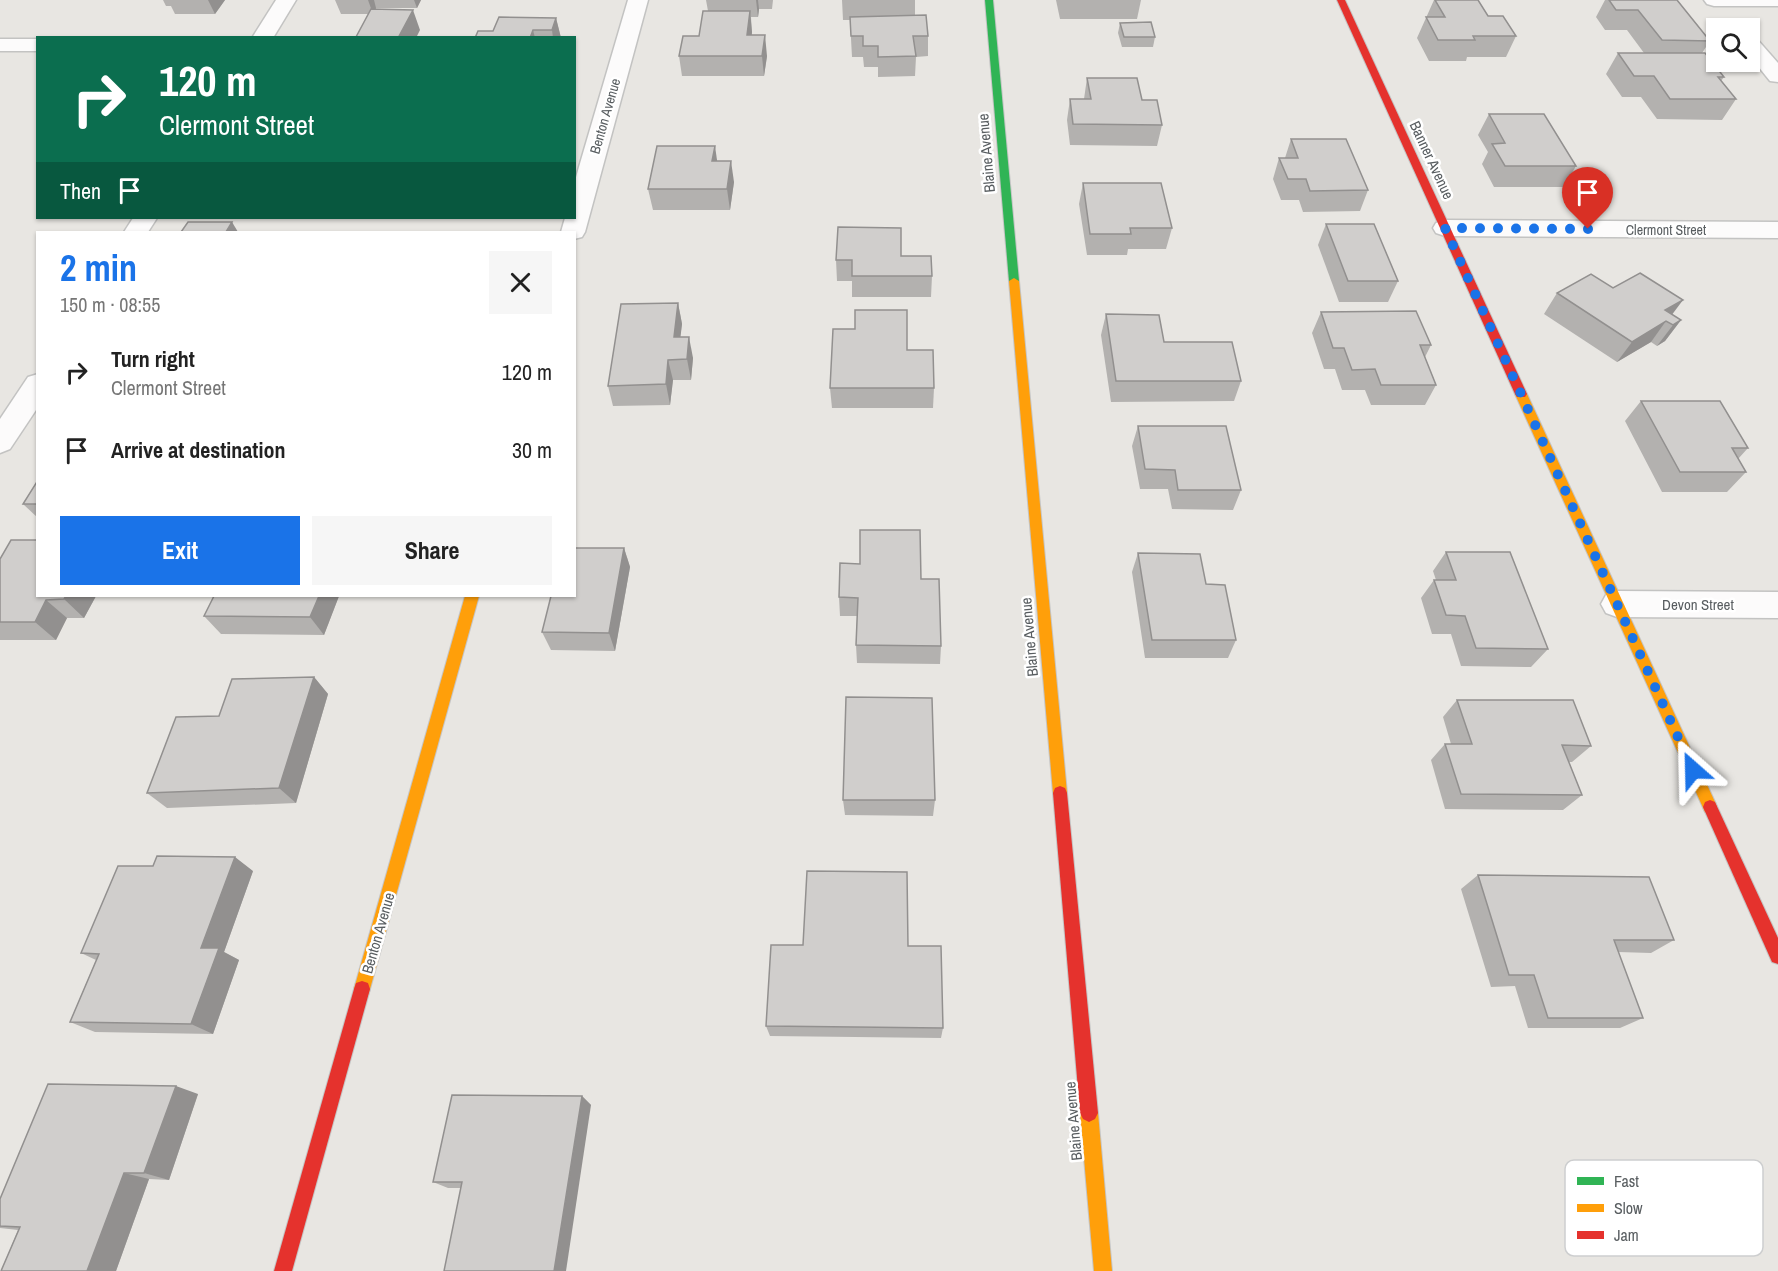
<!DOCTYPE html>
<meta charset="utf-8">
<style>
body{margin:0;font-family:"Archivo Narrow",sans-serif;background:#f6f6f6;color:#222;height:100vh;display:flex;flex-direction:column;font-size:22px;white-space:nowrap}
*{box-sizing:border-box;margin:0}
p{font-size:20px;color:#767676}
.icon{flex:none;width:33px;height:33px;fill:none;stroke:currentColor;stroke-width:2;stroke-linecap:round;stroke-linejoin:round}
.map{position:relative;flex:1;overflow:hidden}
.panel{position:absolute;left:36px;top:231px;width:540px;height:366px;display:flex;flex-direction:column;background:#fff;border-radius:0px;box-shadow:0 2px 4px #0004}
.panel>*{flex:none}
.guide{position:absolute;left:36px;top:36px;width:540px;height:183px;border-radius:0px;box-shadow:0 2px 4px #0004;background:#0b6e4f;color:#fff;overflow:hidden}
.fabs{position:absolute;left:1706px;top:18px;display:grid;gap:12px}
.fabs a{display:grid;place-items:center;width:54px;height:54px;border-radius:0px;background:#fff;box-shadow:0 2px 4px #0004;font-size:30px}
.pin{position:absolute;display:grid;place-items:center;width:51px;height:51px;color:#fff;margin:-62px -26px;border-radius:50% 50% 50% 0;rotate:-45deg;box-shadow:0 0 6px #0007}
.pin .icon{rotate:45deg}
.me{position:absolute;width:66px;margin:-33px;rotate:335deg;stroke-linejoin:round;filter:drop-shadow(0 0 4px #0008)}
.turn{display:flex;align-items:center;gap:21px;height:126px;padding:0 24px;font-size:27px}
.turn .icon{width:78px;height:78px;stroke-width:2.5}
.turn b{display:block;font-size:42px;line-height:51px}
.then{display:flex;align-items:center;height:57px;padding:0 24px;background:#0003;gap:12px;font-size:22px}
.round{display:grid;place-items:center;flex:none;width:63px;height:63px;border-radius:0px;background:#f6f6f6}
.summary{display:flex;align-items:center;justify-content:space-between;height:102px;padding:0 24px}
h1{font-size:36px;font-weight:800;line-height:45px;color:#1a73e8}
.primary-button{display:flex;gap:12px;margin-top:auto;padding:12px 24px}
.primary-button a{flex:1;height:69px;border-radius:0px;background:#1a73e8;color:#fff;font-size:24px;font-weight:800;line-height:69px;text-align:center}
.primary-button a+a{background:#f6f6f6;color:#222}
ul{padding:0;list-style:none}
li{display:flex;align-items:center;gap:18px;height:78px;padding:0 24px}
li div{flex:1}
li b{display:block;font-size:22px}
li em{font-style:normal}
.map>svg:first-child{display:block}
</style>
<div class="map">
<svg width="1778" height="1271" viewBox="0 0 1778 1271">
<rect width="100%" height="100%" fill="#e8e6e2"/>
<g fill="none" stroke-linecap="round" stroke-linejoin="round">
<g stroke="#c3c3c2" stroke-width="3">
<g id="street">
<path d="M276 0H296L273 38H252Z"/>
<path d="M628 0H648L585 232 582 237 574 239V232H561L565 218H574V184Z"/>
<path d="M1704 0H1778V6H1714L1707 4Z"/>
<path d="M1749 36 1756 38 1778 63V82L1770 81 1749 55Z"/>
<rect x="0" y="39" width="38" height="12"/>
<path d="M133 218H157L148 232H124Z"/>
<path d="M1445 220 1778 222V238L1445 236 1436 233 1433 228 1436 223Z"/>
<path d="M38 374V407L10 449 0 453V419L28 377Z"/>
<path d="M1617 591 1778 592V618L1617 617 1606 613 1601 604 1606 595Z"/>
</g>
</g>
<g stroke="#c5c5c5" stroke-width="2">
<path id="fast" d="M985 0H993L1019 281 1014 284 1009 281Z"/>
</g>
<g stroke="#c5c5c5" stroke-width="2">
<g id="slow">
<path d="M1014 278 1019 281 1067 793 1065 798 1060 800 1055 798 1053 793 1009 281Z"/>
<path d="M1521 390 1527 394 1715 802 1717 807 1715 812 1710 814 1705 812 1515 394Z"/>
<path d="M465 596H479L370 989 368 995 362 997 356 995 354 989Z"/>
<path d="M1089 1104 1095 1107 1098 1113 1112 1271H1094L1080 1113 1083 1107Z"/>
</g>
</g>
<g stroke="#c5c5c5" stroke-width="2">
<g id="jam">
<path d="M1337 0H1345L1527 394 1525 397H1517L1515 394Z"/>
<path d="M1060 786 1065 788 1067 793 1098 1113 1095 1119 1089 1122 1083 1119 1080 1113 1053 793 1055 788Z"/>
<path d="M1710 800 1715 802 1778 938V964L1772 962 1703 807 1705 802Z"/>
<path d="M362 981 368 983 370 989 292 1271H274L354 989 356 983Z"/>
</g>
</g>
<use href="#street" fill="#fcfbfb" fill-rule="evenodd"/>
<use href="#fast" fill="#30b455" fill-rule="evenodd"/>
<use href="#slow" fill="#ff9f0a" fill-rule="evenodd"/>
<use href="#jam" fill="#e5322d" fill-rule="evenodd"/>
</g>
<g fill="#b3b1af">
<path d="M163 0H225L215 14H175L171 6H166Z"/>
<path d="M335 0H421L417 8H376V9L420 30 368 14H341Z"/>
<path d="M706 0H773L772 9H759L758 17H751L752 35 767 56 764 76H682L679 56 699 36 708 11Z"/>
<path d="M842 0H915V15L928 36V56L916 57 915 76 878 77V67H864L863 57H852L850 20H843Z"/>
<path d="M1056 0H1141L1137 19H1060Z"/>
<path d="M1434 0H1478L1488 16 1516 36 1506 57H1467L1466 61H1429L1417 38Z"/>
<path d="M1605 0H1677L1710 41 1702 53 1724 77 1721 81 1736 99 1722 120 1657 119 1641 97H1622L1606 74 1618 53H1644L1627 30H1605L1596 17Z"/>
<path d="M556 18 561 38H475L493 31Z"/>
<path d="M1120 23 1155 37 1153 47H1122L1118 33Z"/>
<path d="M1087 78 1142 100 1162 125 1157 146 1070 145 1067 120 1070 99H1084Z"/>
<path d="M1489 114 1576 166 1564 187H1494L1482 164 1488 152 1478 135Z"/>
<path d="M1291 139 1368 190 1360 211 1303 212 1299 200H1281L1273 179 1279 158H1285Z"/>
<path d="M734 182 730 210H653L648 189Z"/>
<path d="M1083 183 1172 228 1166 249H1128L1127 255H1087L1079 204Z"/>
<path d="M1326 224 1398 281 1388 302H1339L1318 245Z"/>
<path d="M901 256 932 276 931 297H852V281H837L836 260Z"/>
<path d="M1613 288 1672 315 1681 320 1665 341 1657 346 1651 342 1617 362 1544 314 1557 293Z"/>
<path d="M678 303 682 324 680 337 693 358 691 380H673L670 405 613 406 608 386Z"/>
<path d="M1321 312 1431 345 1425 357 1436 385 1425 405H1371L1365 390H1342L1335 369H1324L1312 333Z"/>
<path d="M1106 314 1164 342 1241 381 1234 401 1111 402 1101 335Z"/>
<path d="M907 350 934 388 933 408H832L830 388Z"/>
<path d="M1641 401 1748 448 1738 459 1746 472 1727 492H1662L1625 421Z"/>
<path d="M1138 426 1241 490 1233 510 1172 509 1168 489H1140L1132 446Z"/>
<path d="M38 480V518L23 504Z"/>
<path d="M624 548 630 567 615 651 551 650 542 632Z"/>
<path d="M1446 552 1548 649 1531 667 1461 666 1451 634H1432L1421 598 1434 580H1436L1433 571Z"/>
<path d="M1138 553 1206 584 1236 640 1228 658H1145L1132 572Z"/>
<path d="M0 559 96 596 84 618H67L56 640H0Z"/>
<path d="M921 579 941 646 940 664 857 663 856 645 857 616H840L839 597Z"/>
<path d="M214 596H339L324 635 221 634 204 616Z"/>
<path d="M314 677 328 694 296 803 167 808 147 793 219 716Z"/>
<path d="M1457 700 1591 746 1572 762H1569L1582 795 1563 810 1445 809 1431 760 1445 744H1451L1443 717Z"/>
<path d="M843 800H935L933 816 845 815Z"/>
<path d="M253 871 224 952 239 960 213 1034 95 1032 70 1022 96 960 81 953Z"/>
<path d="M1478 875 1674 940 1651 953 1618 952 1643 1018 1620 1028H1528L1515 986 1491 987 1461 889Z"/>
<path d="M766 1026 943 1028 941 1038 770 1036Z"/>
<path d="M198 1094 169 1180 149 1179 116 1271H1L18 1230 0 1228V1199Z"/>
<path d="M582 1096 591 1105 461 1188H448L433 1182Z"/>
</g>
<g fill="#92908f">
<path d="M208 0H225L215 14Z"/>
<path d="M368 0H374L376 8 373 14Z"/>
<path d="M414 0H421L417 8Z"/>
<path d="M756 0H758L759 9 758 17Z"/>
<path d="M413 10 420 30 416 38H398Z"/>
<path d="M750 11 752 32 749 55 747 35Z"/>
<path d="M556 18 561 38H553L552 30Z"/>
<path d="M533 30 535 38H530Z"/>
<path d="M765 35 767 56 764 76 762 56Z"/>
<path d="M715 146 718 167 712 161Z"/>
<path d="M731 161 734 182 730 210 727 189Z"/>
<path d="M232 222 238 232H226Z"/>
<path d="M1683 300 1668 320 1665 310Z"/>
<path d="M678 303 682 324 678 358 674 337Z"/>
<path d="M1681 320 1665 341 1657 346 1673 325Z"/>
<path d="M1666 321 1651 342 1617 362 1632 342Z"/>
<path d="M689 337 693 358 691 380 687 359Z"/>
<path d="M668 360 673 380 670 405 666 384Z"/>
<path d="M624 548 630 567 615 651 609 633Z"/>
<path d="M66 596H96L84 618 64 599Z"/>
<path d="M319 596H339L324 635 310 617Z"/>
<path d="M46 600 67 618 56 640 35 622Z"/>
<path d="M314 677 328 694 296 803 279 788Z"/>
<path d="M235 857 253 871 224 952 239 960 213 1034 191 1024 201 948Z"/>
<path d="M176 1086 198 1094 169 1180 144 1173Z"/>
<path d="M582 1096 591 1105 566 1271H554Z"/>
<path d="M124 1173 149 1179 116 1271H87Z"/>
</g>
<g fill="#d0cecc" stroke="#92908f" stroke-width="1.5">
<path d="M1435 0H1478L1488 16H1503L1516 36H1473L1475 40H1438L1426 17H1445Z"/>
<path d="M1609 0H1677L1710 41 1662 40 1638 10H1616Z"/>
<path d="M371 9 413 10 398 38 356 37Z"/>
<path d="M703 11H750L747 35H765L762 56H679L683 36H699Z"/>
<path d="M926 15 928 36H913L916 56 878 57V46H863V36H851L850 17Z"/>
<path d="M499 17 556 18 552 30H533L530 38H475L478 31H493Z"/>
<path d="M1151 22 1155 37H1124L1120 23Z"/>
<path d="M1618 53H1705L1724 77H1718L1736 99H1670L1654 76H1634Z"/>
<path d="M1087 78H1137L1142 100H1157L1162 125 1073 124 1070 99H1091Z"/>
<path d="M1489 114H1544L1576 166H1505L1492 144 1505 143Z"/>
<path d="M1291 139H1346L1368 190 1310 191 1306 179H1288L1279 158H1298Z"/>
<path d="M657 146H715L712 161H731L727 189H648Z"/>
<path d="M1083 183H1161L1172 228H1130L1131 234H1090Z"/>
<path d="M188 222H232L226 232H181Z"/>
<path d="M1326 224H1374L1398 281H1348Z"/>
<path d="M838 227 901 228V256H931L932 276H852V260H836Z"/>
<path d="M1640 273 1683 300 1665 310 1681 320 1673 325 1666 321 1632 342 1557 293 1591 274 1613 288Z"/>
<path d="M678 303 674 337H689L687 359 668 360 666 384 608 386 621 304Z"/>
<path d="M855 310H907V350H933L934 388H830L833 329H855Z"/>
<path d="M1416 311 1431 345H1420L1436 385H1381L1375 369 1352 370 1344 348H1333L1321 312Z"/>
<path d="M1106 314 1159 315 1164 342H1232L1241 381H1116Z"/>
<path d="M1641 401H1720L1748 448H1732L1746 472H1680Z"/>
<path d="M1138 426H1226L1241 490H1178L1175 470 1145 469Z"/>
<path d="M38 480V504H23Z"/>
<path d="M860 530H920L921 579H939L941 646 856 645 858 598 839 597 840 563 860 564Z"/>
<path d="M11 540H38V596H66L64 599 46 600 35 622H0V559Z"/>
<path d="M574 548H624L609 633 542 632 551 596H574Z"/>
<path d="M1446 552H1510L1548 649 1476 648 1465 616 1446 615 1434 580H1456Z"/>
<path d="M1138 553 1200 554 1206 584 1225 585 1236 640H1152Z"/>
<path d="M214 596H319L310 617 204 616Z"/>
<path d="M314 677 279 788 147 793 176 717 219 716 232 679Z"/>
<path d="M846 697 932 698 935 800H843Z"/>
<path d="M1457 700H1573L1591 746 1562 745 1582 795 1461 794 1445 744H1472Z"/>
<path d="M157 856 235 857 201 948H219L191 1024 70 1022 99 954 81 953 118 866H153Z"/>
<path d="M807 871 907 872 908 946H941L943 1028 766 1026 771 945H803Z"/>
<path d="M1478 875 1649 877 1674 940H1614L1643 1018H1548L1534 975H1509Z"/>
<path d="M48 1084 176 1086 144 1173H124L87 1271H1L20 1227 0 1226V1199Z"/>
<path d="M452 1095 582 1096 554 1271H444L462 1182H433Z"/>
</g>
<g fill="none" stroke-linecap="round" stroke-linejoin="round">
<path stroke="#1a73e8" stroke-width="10" stroke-dasharray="0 18" d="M1588 229 1445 228 1693 770"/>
</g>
<g text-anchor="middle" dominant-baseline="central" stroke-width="5" stroke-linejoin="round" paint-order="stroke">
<g font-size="14" fill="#585d60" stroke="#fff">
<text transform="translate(605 116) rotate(-74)">Benton Avenue</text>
<text x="1666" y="230">Clermont Street</text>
</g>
<g font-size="15" fill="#585d60" stroke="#fff">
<text transform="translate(986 153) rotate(-95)">Blaine Avenue</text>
<text transform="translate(1432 160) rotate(65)">Banner Avenue</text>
<text x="1698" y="604">Devon Street</text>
<text transform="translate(1029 637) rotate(-95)">Blaine Avenue</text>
<text transform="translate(378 933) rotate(-74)">Benton Avenue</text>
<text transform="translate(1073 1121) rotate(-95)">Blaine Avenue</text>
</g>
</g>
<rect x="1565" y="1160" width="198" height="96" rx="9" fill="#fff" stroke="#cdcecf" stroke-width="1.5"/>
<rect x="1577" y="1177" width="27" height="8" fill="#30b455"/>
<rect x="1577" y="1204" width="27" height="8" fill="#ff9f0a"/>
<rect x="1577" y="1231" width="27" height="8" fill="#e5322d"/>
<g font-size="16" fill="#585d60">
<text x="1614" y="1187">Fast</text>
<text x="1614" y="1214">Slow</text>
<text x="1614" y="1241">Jam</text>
</g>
</svg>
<div class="fabs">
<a><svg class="icon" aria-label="search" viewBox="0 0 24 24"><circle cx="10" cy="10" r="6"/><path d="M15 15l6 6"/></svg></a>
</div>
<div class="pin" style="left:1588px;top:229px;background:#d93025"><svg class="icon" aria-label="arrive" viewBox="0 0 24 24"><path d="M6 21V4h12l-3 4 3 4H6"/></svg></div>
<svg class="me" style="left:1693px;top:770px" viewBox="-20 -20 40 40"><path d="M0-17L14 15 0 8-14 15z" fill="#1a73e8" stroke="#fff" stroke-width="4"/></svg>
<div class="guide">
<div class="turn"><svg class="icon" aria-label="right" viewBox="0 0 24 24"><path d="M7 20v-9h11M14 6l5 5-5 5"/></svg><div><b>120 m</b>Clermont Street</div></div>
<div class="then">Then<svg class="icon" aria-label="arrive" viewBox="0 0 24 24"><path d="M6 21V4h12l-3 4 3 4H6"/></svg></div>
</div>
<section class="panel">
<div class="summary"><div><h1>2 min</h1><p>150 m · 08:55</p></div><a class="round"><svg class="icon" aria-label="close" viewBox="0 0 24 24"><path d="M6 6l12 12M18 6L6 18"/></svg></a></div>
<ul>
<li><svg class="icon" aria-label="right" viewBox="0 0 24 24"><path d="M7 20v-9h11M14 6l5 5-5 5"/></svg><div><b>Turn right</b><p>Clermont Street</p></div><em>120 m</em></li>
<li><svg class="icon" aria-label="arrive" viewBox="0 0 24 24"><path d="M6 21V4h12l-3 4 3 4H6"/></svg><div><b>Arrive at destination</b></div><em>30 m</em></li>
</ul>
<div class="primary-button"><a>Exit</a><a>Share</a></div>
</section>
</div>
